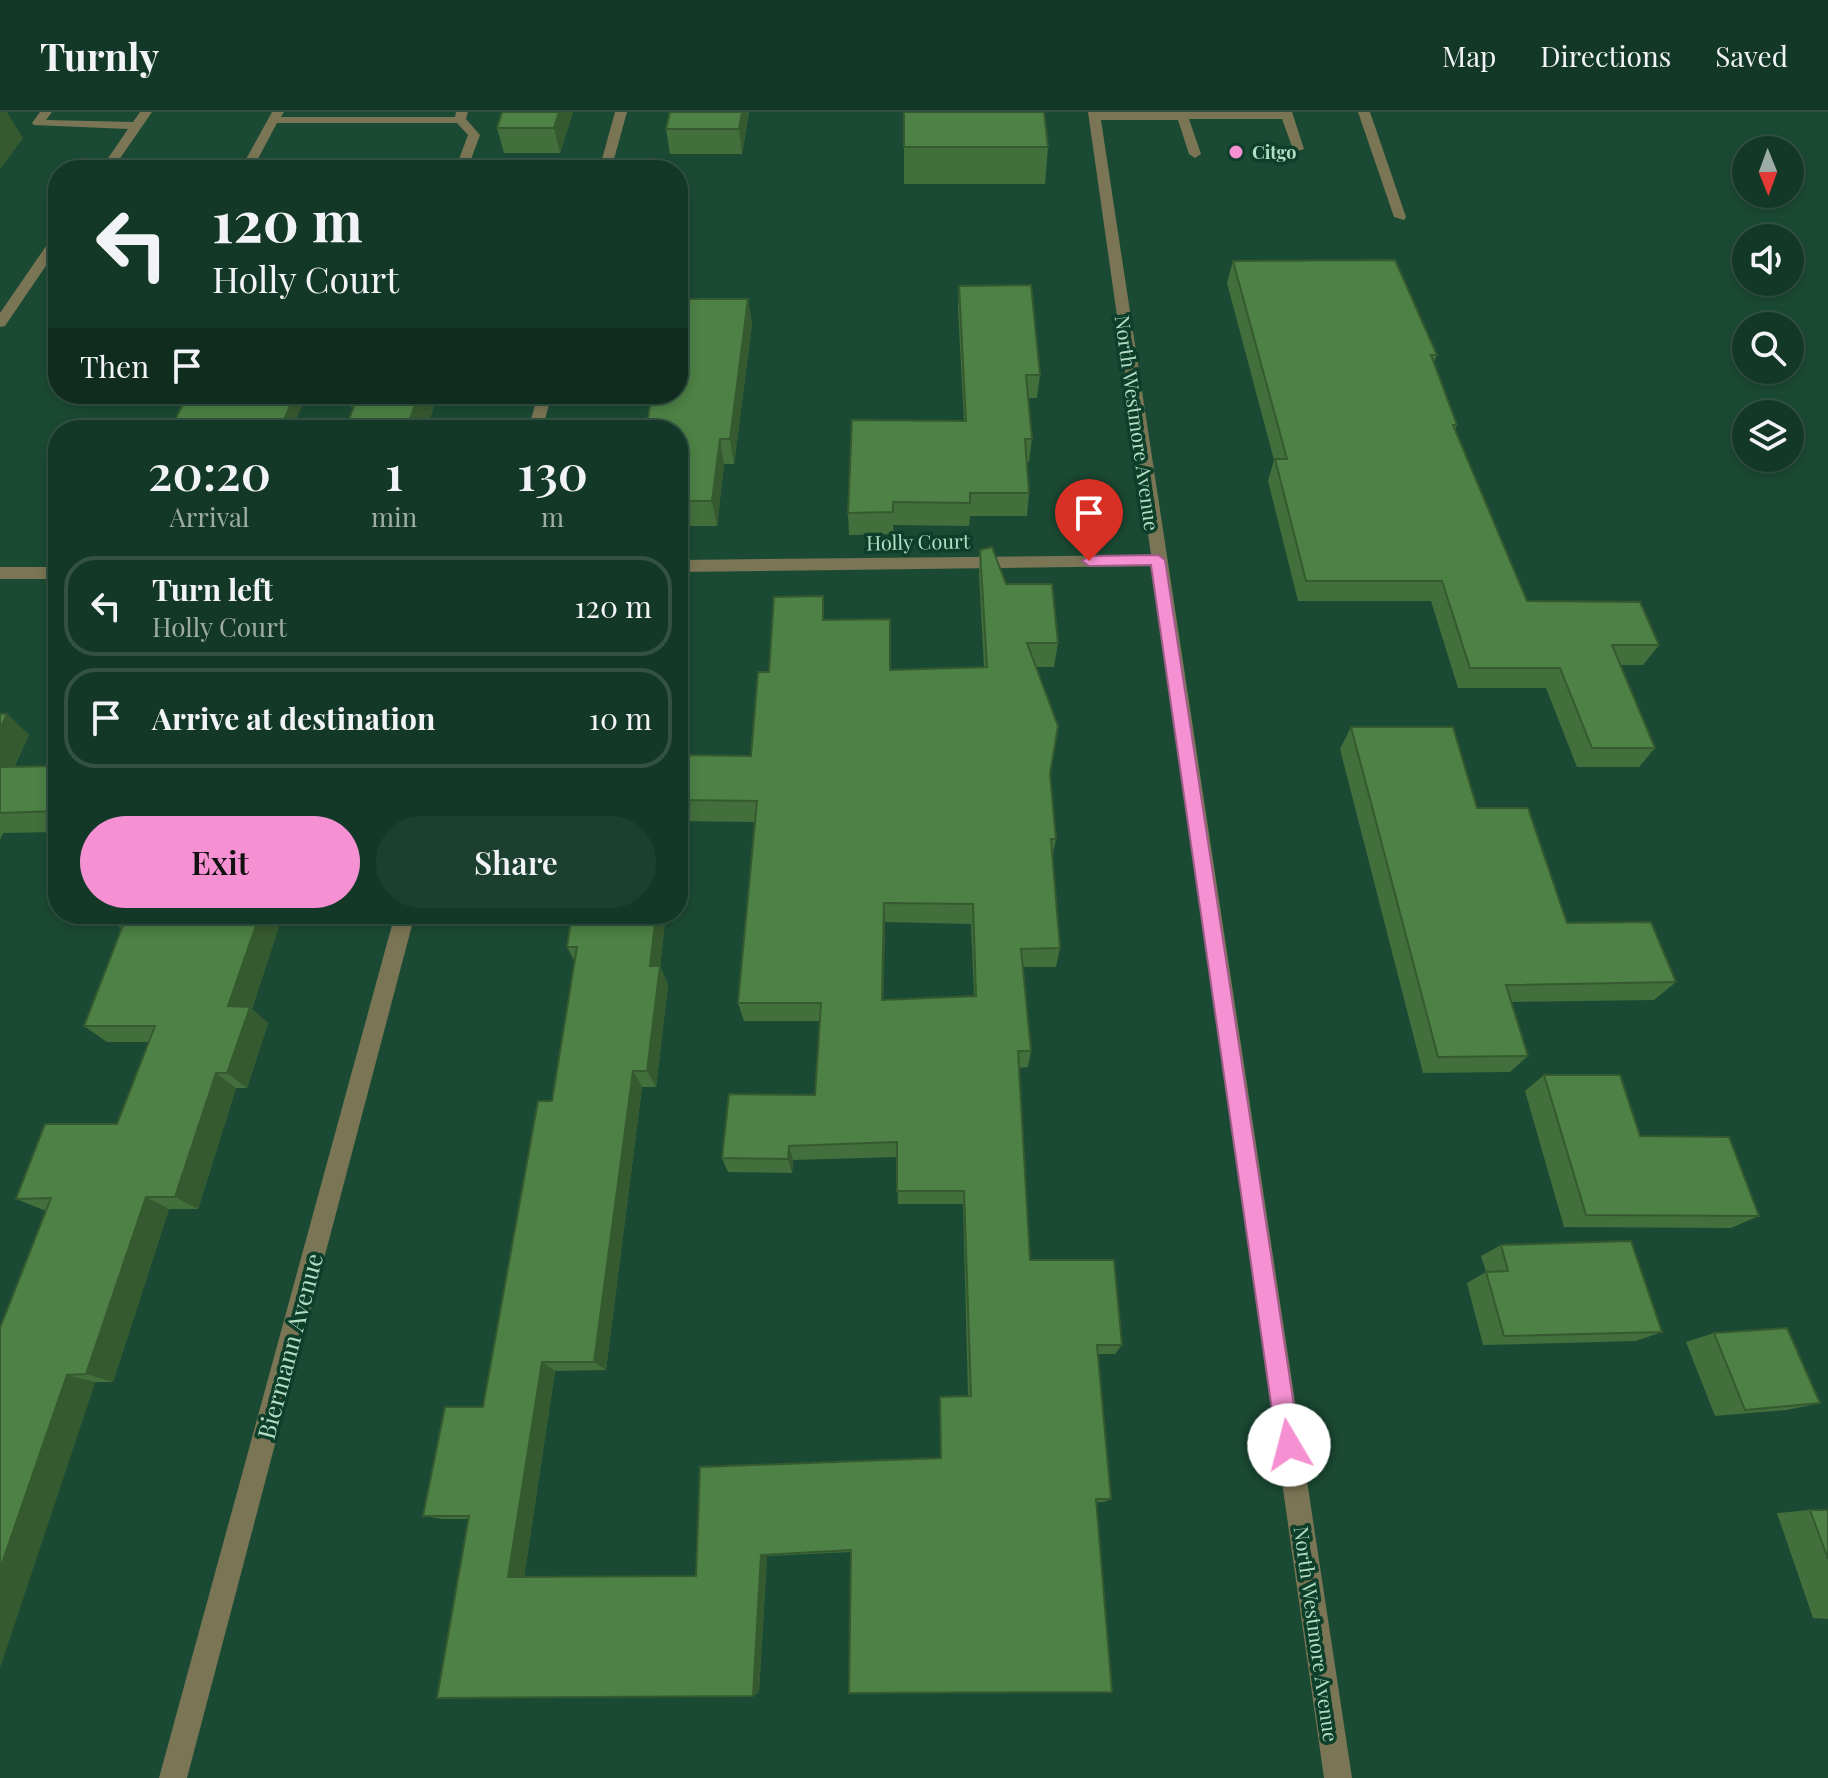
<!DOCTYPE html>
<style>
body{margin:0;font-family:"Playfair Display",serif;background:#1d3f2f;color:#f1f3f6;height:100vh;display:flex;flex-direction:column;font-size:30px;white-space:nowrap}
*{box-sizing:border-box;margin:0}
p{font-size:26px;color:#9daca7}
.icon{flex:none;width:44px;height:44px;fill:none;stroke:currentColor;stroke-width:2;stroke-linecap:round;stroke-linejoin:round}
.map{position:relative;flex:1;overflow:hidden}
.details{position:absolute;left:48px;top:308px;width:640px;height:504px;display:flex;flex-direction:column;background:#143827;border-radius:32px;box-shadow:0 4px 12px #0003,0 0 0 2px #335244}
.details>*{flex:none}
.hud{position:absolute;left:48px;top:48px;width:640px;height:244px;border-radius:32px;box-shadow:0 4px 12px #0003,0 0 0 2px #335244;background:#143827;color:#f1f3f6;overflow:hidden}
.needle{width:52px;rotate:179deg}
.controls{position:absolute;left:1732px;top:24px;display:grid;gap:16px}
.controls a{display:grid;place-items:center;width:72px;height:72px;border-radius:50%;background:#143827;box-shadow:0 4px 12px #0003,0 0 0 2px #335244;font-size:40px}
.pin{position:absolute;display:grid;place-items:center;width:68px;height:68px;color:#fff;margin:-82px -34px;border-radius:50% 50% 50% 0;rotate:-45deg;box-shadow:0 0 8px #0007}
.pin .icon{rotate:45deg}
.me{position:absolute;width:88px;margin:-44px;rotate:352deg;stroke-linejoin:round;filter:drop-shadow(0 0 6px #0008)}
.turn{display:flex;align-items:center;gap:28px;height:168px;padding:0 32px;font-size:36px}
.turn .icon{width:104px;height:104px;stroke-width:2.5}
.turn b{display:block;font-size:56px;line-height:68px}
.then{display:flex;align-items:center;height:76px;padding:0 32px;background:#0003;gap:16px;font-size:30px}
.eta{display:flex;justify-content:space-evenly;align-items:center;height:136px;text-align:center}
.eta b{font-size:48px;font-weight:600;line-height:56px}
.action{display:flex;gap:16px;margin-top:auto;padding:16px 32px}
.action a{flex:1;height:92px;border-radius:48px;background:#f591d2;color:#111;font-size:32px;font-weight:600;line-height:92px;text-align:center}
.action a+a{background:#1d3f2f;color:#f1f3f6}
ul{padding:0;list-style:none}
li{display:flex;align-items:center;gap:24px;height:100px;margin:0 16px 12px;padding:0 16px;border:4px solid #335244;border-radius:32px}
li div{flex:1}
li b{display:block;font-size:30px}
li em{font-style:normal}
header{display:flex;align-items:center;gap:48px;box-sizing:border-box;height:112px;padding:0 40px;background:#143827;border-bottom:2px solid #335244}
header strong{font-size:38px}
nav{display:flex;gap:44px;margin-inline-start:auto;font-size:28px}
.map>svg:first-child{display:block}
</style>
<header>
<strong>Turnly</strong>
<nav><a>Map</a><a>Directions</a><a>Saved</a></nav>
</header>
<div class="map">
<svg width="1828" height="1666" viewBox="0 0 1828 1666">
<rect width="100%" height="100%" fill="#1b4a34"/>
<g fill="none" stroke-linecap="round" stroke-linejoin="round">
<g fill="#7a7554" fill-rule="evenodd">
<path d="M40 0H52L46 8 133 10 140 0H152L112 58H100L128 17 34 13 32 11Z"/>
<path d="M272 0H284L281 5H455L456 0H468L466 7 480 23 467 58H455L468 23 457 11H277L252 58H240Z"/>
<path d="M615 0H627L611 58H599Z"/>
<path d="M1088 0H1292L1304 37 1294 40 1282 7H1189L1201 42 1195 46 1189 42 1178 8H1101L1352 1666H1324L1152 454 678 460V448L1151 443Z"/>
<path d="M1358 0H1370L1406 105 1404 108 1394 105Z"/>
<path d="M58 123V136L5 214 0 215V201L53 124Z"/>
<path d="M538 282H552L542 318H528Z"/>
<rect x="0" y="455" width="58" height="12"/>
<path d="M395 802H415L187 1666H159Z"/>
</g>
</g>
<g fill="#426f3b" fill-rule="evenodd">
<path d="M502 0H573L560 41H504L497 16Z"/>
<path d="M670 0H749L742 42H670L666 17Z"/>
<path d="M904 0 1048 35 1045 72H904Z"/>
<path d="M1233 149 1437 243 1434 250 1457 313 1455 318 1527 489 1659 533 1643 553H1620L1655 636 1639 655H1577L1546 576H1458L1431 489H1298L1268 369 1274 348 1227 171Z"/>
<path d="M959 174 1040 263 1037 286H1028L1032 327 1029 350H1027L1029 381 1027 404H970L969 414 893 413 894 422 849 423 848 401 964 309 958 197Z"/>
<path d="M748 187 752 213 734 352H724L717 414H678V318Z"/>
<path d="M345 282H438L426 318H347L346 315 354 296 351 295Z"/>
<path d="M980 438 1006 472 1058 531 1054 555H1036L1050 662 1056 727 1052 746 1060 836 1056 855H1023L1031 939 1028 955 1019 956 1030 1148 1122 1233 1115 1242H1098L1111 1387 1104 1390H1097L851 1440 767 1444 759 1580 753 1584 437 1586 468 1407H442L423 1404 483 1295 552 989 575 850 567 835 572 802H666L660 854 668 873 656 975H642L606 1258 555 1259 524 1465 696 1464 940 1346V1285L968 1284 963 1092H898L897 1045 793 1048 792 1061 728 1060 722 1046 815 983 820 909H744L738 891 755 710 678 709V643L751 644 769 560 825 508 891 558 984 555 979 462ZM885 810 971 812 974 884 883 888Z"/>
<path d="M0 602H7L29 623 14 655 58 654V720L3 721 0 728Z"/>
<path d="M1351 615 1477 696 1567 811 1676 870 1654 888 1511 890 1528 944 1510 960 1423 961 1340 637Z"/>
<path d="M89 802H283L252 897 268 911 247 976H236L198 1097H169L113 1270H95L0 1555 46 1099 16 1087 117 1012 149 930H107L84 914 122 816Z"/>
<path d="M1544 963 1640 1024 1759 1104 1731 1116 1564 1115 1525 979Z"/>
<path d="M1501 1133 1662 1220 1636 1229 1483 1233 1467 1171 1486 1160 1481 1144Z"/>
<path d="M1714 1221 1820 1291 1787 1298 1715 1304 1686 1230Z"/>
<path d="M1810 1398H1828V1507L1813 1506 1777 1401Z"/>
</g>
<g fill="#365a30">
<path d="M0 0H7L23 26 0 57Z"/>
<path d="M559 0H573L560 41 554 16Z"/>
<path d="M742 0H749L742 42 739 17Z"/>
<path d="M748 187 752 213 734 352 730 327Z"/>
<path d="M295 282H307L292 318H280Z"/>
<path d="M419 282H438L426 318H409L407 315Z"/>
<path d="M720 327 724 352 717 414 712 389Z"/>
<path d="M678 506 682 523 678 552Z"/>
<path d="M7 602 29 623 3 676 0 673V617Z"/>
<path d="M884 791 885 810 883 906 882 888Z"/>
<path d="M260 802H283L252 897 268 911 247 976 227 961 228 894Z"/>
<path d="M656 802H666L658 873 650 854Z"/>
<path d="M660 854 668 873 656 975 647 959Z"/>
<path d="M633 959 642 975 606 1258 594 1250Z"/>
<path d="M216 961 236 976 198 1097 175 1085Z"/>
<path d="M789 1034 793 1048 792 1061 788 1047Z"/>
<path d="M146 1085 169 1097 113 1270 86 1262Z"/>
<path d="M542 1250 555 1259 524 1466 508 1465Z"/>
<path d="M67 1263 95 1270 0 1555V1457Z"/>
<path d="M761 1443 767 1444 759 1580 753 1584Z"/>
</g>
<g fill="#4d8145" stroke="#365a30" stroke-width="2" fill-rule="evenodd">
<path d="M502 0H559L554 16H497Z"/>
<path d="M670 0H742L739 17H666Z"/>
<path d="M904 0H1044L1048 35H904Z"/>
<path d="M1395 148 1437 243H1431L1457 313H1453L1527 489 1640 490 1659 533H1612L1655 636H1592L1560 556H1470L1442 469H1306L1275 347H1287L1233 149Z"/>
<path d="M1031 173 1040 263H1026L1032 327H1025L1029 381H970V391L893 390V400L848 401 852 308 966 309 959 174Z"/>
<path d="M678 187H748L730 327H720L712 389H678V318H646L652 282H678Z"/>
<path d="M188 282H295L280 318H170Z"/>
<path d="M359 282H419L407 315H346Z"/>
<path d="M992 435 1006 472H1052L1058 531H1027L1058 614 1050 662 1056 727H1051L1060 836 1021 837 1031 939H1018L1030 1148H1114L1122 1233H1097L1111 1387H1096L1112 1580 849 1581 851 1438 761 1443 753 1584 437 1586 469 1404H423L445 1295H483L538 989H552L577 835H567L572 802H656L650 854H660L647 959H633L594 1250H542L508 1465 696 1464 700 1355 941 1346 940 1285 971 1284 964 1079H897V1030L789 1034 788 1047 722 1046 729 982 815 983 821 891H738L757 689 678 688V643L751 644 758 560H769L774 485 823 484V508L890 507V558L987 555 980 438ZM884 791 973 792 976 884 882 888Z"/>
<path d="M0 602H7L0 617Z"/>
<path d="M1351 615H1453L1477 696H1528L1567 811 1651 810 1676 870 1506 873 1528 944 1438 945Z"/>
<path d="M58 654V699L0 701V655Z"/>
<path d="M111 802H260L228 894 250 895 227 961H216L175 1085H146L86 1262 67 1263 0 1457V1216L51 1086 16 1087 45 1012H117L155 914H84L125 808Z"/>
<path d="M1544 963H1620L1640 1024 1729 1025 1759 1104 1586 1103Z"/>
<path d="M1631 1129 1662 1220 1504 1224 1486 1160 1508 1159 1501 1133Z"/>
<path d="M1787 1216 1820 1291 1745 1298 1714 1221Z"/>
<path d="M1810 1398H1828V1447Z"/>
</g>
<path fill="#f591d2" stroke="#9f5e88" stroke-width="2" d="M1158 443 1165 448 1300 1333 1297 1341 1289 1344 1281 1341 1277 1333 1151 453 1089 454 1082 449 1089 444Z"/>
<circle fill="#f591d2" stroke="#0e3f2a" stroke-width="3" cx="1236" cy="40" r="8"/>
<g text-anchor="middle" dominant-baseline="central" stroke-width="7" stroke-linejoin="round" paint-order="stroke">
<g font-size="18" font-weight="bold" fill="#b4ddc6" stroke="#0e3f2a" text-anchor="start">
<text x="1252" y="40">Citgo</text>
</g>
<g font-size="20" fill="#b4ddc6" stroke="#0e3f2a">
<text transform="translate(1138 311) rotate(82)">North Westmore Avenue</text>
<text transform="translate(918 429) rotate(-1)">Holly Court</text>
<text transform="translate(1317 1522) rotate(82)">North Westmore Avenue</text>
</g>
<g font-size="24" fill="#b4ddc6" stroke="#0e3f2a">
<text transform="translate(289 1234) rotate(-75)">Biermann Avenue</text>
</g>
</g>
</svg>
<div class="controls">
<a><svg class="needle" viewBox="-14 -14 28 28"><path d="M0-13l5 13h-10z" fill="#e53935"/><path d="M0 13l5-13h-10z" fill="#9daca7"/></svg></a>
<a><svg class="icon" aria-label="sound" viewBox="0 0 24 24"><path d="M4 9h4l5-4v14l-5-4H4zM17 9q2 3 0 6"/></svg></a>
<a><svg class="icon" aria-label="search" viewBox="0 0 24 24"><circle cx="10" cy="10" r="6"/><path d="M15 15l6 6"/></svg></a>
<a><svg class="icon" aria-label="layers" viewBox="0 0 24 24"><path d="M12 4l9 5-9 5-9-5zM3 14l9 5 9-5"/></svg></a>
</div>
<div class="pin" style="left:1089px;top:449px;background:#d93025"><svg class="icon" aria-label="arrive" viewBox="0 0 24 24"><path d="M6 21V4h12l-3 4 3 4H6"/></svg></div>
<svg class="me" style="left:1289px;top:1333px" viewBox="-20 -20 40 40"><circle r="19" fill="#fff"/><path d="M0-13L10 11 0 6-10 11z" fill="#f591d2"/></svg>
<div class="hud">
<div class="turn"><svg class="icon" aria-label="left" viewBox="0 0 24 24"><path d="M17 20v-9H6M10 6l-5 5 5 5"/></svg><div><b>120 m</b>Holly Court</div></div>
<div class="then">Then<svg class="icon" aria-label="arrive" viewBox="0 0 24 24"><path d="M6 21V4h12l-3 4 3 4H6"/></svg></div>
</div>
<section class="details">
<div class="eta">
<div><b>20:20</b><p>Arrival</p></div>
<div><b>1</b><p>min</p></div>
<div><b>130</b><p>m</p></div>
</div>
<ul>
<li><svg class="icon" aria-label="left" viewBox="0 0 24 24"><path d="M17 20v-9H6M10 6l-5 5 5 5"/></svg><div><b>Turn left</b><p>Holly Court</p></div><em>120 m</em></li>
<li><svg class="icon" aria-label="arrive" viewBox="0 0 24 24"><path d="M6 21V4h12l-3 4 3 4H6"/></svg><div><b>Arrive at destination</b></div><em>10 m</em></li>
</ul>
<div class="action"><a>Exit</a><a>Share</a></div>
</section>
</div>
